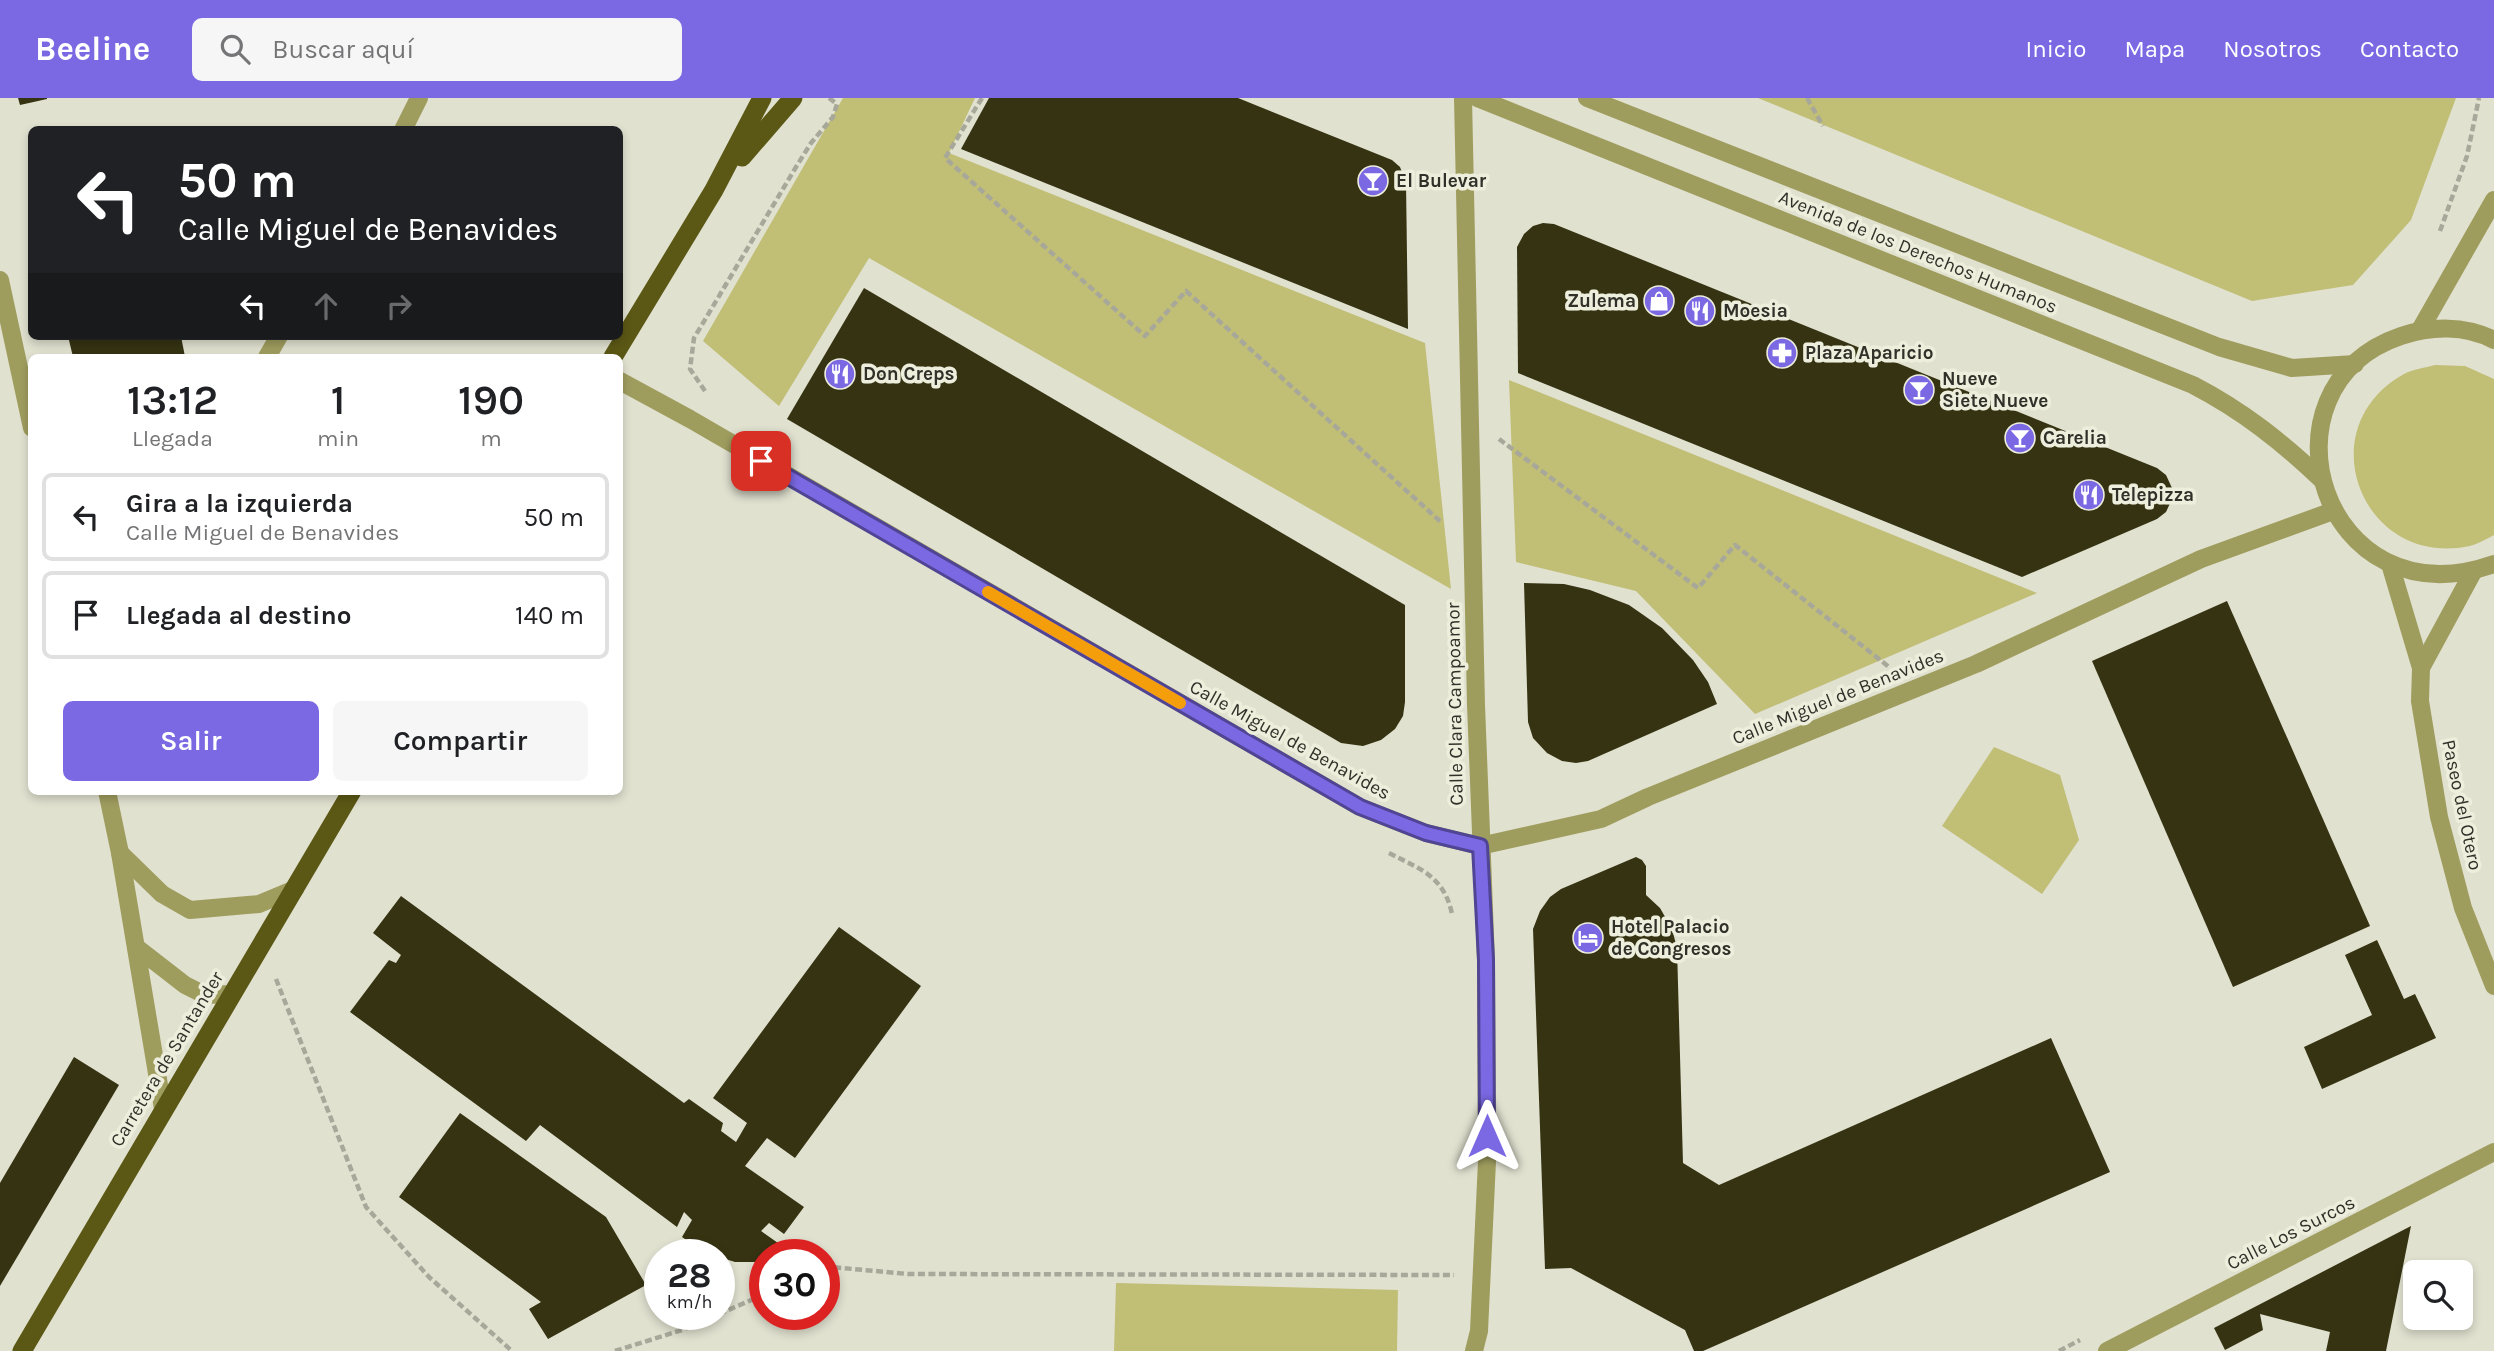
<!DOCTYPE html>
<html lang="es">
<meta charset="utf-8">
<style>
body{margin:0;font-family:Karla,sans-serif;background:#f6f6f6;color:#202124;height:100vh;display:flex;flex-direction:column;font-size:26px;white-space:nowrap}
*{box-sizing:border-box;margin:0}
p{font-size:23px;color:#757577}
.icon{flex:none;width:38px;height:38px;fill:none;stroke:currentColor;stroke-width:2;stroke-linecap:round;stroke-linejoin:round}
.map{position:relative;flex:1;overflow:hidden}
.drawer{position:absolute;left:28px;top:256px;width:595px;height:441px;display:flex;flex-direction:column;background:#fff;border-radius:10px;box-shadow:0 4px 10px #0003}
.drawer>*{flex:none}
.hud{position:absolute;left:28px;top:28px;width:595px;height:214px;border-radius:10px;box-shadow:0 4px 10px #0003;background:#202124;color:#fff;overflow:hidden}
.tools{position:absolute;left:2403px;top:1162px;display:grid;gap:14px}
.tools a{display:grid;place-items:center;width:70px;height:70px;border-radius:10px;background:#fff;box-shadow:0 4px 10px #0003;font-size:35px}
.speed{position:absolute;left:644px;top:1141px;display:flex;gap:14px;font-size:35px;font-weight:700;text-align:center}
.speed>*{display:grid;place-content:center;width:91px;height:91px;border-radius:50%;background:#fff;box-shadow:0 4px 10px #0003;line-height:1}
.speed small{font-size:18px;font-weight:400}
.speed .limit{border:10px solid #d22;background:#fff;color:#111}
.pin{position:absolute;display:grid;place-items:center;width:60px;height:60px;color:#fff;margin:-30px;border-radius:14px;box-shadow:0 4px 10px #0006}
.me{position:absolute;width:77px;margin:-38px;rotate:0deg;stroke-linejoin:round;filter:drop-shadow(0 0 5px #0008)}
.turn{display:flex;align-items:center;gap:24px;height:147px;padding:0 35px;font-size:32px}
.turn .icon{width:91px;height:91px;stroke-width:2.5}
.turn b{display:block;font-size:49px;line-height:60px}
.lanes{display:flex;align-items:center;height:66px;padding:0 35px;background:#0003;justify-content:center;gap:35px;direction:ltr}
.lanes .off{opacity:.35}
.eta{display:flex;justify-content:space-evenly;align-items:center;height:119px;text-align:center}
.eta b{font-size:42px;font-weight:600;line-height:49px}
.button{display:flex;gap:14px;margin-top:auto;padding:14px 35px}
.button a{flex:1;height:80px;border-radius:10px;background:#7b69e4;color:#fff;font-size:28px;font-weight:600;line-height:80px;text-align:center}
.button a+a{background:#f6f6f6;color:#202124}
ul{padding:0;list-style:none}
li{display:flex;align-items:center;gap:21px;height:88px;margin:0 14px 10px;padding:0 21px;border:4px solid #e0e0e0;border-radius:10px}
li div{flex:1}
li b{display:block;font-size:26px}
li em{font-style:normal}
header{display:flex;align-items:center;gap:42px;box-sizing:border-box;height:98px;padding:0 35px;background:#7b69e4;color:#fff}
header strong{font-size:33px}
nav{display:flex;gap:38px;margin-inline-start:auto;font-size:24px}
.search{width:490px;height:63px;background:#f6f6f6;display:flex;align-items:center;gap:18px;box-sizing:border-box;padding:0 24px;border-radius:10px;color:#757577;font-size:26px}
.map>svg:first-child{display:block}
</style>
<header>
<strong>Beeline</strong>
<div class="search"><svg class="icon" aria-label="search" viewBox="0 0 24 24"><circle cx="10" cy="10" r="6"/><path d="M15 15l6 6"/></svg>Buscar aquí</div>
<nav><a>Inicio</a><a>Mapa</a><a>Nosotros</a><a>Contacto</a></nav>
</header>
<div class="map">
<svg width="2494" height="1253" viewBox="0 0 2494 1253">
<rect width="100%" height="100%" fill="#e1e1d0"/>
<g fill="#c1be76">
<path d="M843 0H975L949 55 1425 245 1451 491 869 160 779 308 703 243Z"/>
<path d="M1758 0H2456L2411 122 2353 187 2252 203Z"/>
<path d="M2435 267 2465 268 2494 281V437C2486 441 2478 446 2470 448 2362 471 2307 330 2404 276 2413 271 2425 270 2435 267Z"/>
<path d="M1509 282 2037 495 1755 616 1636 493 1516 464Z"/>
<path d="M1994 649 2060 677 2079 742 2042 796 1942 728Z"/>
<path d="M1116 1185 1398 1192 1397 1253H1114Z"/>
</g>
<g fill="#353312">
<path d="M18 0H47V1L20 7Z"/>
<path d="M989 0H1238L1392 62 1400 69 1406 85 1408 231 961 51Z"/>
<path d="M1543 125 1554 126 2157 370 2166 377 2172 390V401L2166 414 2157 421 2022 479 1518 275 1517 149 1524 136 1533 128Z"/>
<path d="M864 190 1405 507V604L1403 618 1395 631 1381 642 1363 648 1341 645 787 321Z"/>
<path d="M68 238H181L185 259H73Z"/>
<path d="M1524 485 1564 486 1590 492 1629 507 1662 530 1693 562 1708 584 1717 606 1588 663 1576 665 1562 663 1547 655 1533 640 1528 624Z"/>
<path d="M2227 503 2370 828 2233 889 2092 563Z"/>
<path d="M1636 759 1642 762 1646 768V797L1660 810 1672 831 1677 850 1683 1065 1719 1087 2051 940 2110 1074 1703 1253H1694L1685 1232 1571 1170 1545 1171 1533 831 1540 813 1550 799 1561 791Z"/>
<path d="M401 798 684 1005 689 1001 723 1025 721 1033 736 1044 747 1025 713 1000 839 829 921 888 795 1060 767 1040 745 1068 804 1109 784 1136 769 1125 761 1133 795 1157H765V1164H735L719 1159V1157L702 1153 682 1139 692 1122 684 1114 677 1129 540 1027 526 1043 350 914 389 862 396 865 401 857 373 835Z"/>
<path d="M2377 842 2404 901 2415 896 2436 940 2322 991 2304 949 2372 917 2345 857Z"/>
<path d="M74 959 119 987 0 1188V1085Z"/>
<path d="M460 1015 606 1119 646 1187 548 1241 529 1211 541 1204 399 1099Z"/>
<path d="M2411 1128 2386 1253H2326L2330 1234 2260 1216 2263 1232 2225 1252 2214 1230Z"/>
</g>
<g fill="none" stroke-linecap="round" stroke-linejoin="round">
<g stroke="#a8a89a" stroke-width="4.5" stroke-dasharray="7 3.5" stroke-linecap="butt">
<path d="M982 0 945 60 1145 238 1186 193 1442 425"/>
<path d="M1807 0 1823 28"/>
<path d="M2440 133 2467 58 2479 0"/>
<path d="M705 293 690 271 694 240 796 69 811 45 833 19 837 6 829 0"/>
<path d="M1499 341 1698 490 1735 447 1889 569"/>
<path d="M1389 755C1420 771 1444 778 1452 816"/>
<path d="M276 881 366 1109 429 1179 512 1253"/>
<path d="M824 1171 831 1169 908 1176 1454 1177"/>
<path d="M719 1216 765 1196"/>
<path d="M615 1253 682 1232 718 1216"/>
<path d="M2059 1253 2080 1242"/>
</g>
<g stroke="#9f9d5e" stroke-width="18">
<path d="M1463 0 1476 607 1486 862 1487 1063 1479 1233 1474 1253"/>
<path d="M1477 0 2193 287C2243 313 2282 344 2322 382"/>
<path d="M1587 0 2219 249 2292 270 2355 266"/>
<path d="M403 32 419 0"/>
<path d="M0 182 32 330"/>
<path d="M2420 232 2494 102"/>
<path d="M2494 242C2465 227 2431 228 2401 238 2250 289 2322 527 2494 466"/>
<path d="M267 259 279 238"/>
<path d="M620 283 690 321 1360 709 1426 735 1480 748 1601 721 1648 699 1976 566 2201 461 2333 413"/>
<path d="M2390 466 2421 570 2420 603 2439 719 2463 810 2494 888"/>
<path d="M2421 570 2473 474"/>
<path d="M107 693 120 755 163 1011"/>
<path d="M120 755 162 796 190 812 259 806 295 791"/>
<path d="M136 849 185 887 205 897 232 896"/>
<path d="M2107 1253 2494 1054"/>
</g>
<g stroke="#5b5815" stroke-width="19">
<path d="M742 59 793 0"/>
<path d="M613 259 714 92 762 0"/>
<path d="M22 1253 352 693"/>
</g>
</g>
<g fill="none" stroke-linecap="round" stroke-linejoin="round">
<g stroke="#504494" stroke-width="18">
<path id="route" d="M761 363 1360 709 1426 735 1480 748 1486 862 1487 1038"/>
</g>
<use href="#route" stroke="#7b69e4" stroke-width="12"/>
<path stroke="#f59e0b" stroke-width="12" d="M988 494 1180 605"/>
</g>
<defs>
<g id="bar-disc" transform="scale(1.575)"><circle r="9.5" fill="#7b69e4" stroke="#eed"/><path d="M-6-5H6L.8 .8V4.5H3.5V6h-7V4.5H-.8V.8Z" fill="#fff"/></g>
<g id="shop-disc" transform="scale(1.575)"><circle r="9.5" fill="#7b69e4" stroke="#eed"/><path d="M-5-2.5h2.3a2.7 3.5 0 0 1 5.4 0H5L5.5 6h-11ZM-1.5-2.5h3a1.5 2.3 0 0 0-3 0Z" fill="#fff"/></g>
<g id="restaurant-disc" transform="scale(1.575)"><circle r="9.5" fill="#7b69e4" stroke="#eed"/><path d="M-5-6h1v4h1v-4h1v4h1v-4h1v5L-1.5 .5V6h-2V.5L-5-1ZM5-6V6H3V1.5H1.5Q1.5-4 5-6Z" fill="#fff"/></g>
<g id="pharmacy-disc" transform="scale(1.575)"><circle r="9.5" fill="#7b69e4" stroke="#eed"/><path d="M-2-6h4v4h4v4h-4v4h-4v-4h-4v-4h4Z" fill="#fff"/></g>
<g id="hotel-disc" transform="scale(1.575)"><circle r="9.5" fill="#7b69e4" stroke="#eed"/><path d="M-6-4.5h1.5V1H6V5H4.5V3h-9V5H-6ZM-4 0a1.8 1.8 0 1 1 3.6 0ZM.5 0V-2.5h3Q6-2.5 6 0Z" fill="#fff"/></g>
</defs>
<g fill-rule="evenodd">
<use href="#bar-disc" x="1373" y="83"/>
<use href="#shop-disc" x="1659" y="203"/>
<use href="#restaurant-disc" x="1700" y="213"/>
<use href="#pharmacy-disc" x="1782" y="255"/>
<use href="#restaurant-disc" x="840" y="276"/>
<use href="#bar-disc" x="1919" y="292"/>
<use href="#bar-disc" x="2020" y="340"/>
<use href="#restaurant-disc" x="2089" y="397"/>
<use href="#hotel-disc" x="1588" y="840"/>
</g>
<g text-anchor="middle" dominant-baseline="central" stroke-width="7" stroke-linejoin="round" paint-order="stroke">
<g font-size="19" font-weight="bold" fill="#31312a" stroke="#eed" text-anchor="start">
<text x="1396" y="83">El Bulevar</text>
<text x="1636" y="203" text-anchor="end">Zulema</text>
<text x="1723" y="213">Moesia</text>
<text x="1805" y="255">Plaza Aparicio</text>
<text x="863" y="276">Don Creps</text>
<text x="1942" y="281">Nueve<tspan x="1942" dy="22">Siete Nueve</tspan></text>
<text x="2043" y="340">Carelia</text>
<text x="2112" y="397">Telepizza</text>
<text x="1611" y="829">Hotel Palacio<tspan x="1611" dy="22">de Congresos</tspan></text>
</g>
<g font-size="19" fill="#31312a" stroke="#eed">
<text transform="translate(1918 154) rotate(22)">Avenida de los Derechos Humanos</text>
<text transform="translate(1838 599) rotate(-22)">Calle Miguel de Benavides</text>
<text transform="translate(1455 606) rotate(-91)">Calle Clara Campoamor</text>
<text transform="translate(1290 642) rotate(29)">Calle Miguel de Benavides</text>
<text transform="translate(2462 707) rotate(78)">Paseo del Otero</text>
<text transform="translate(167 961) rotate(-59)">Carretera de Santander</text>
<text transform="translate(2291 1135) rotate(-27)">Calle Los Surcos</text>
</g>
</g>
</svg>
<div class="tools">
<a><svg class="icon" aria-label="search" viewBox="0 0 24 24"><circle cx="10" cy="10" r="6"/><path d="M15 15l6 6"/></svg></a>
</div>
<div class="speed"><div>28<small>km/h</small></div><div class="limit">30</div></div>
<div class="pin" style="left:761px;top:363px;background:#d93025"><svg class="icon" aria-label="arrive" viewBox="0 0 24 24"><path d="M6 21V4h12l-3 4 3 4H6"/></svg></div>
<svg class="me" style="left:1487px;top:1038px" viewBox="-20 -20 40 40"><path d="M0-17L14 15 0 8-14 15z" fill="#7b69e4" stroke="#fff" stroke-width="4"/></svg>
<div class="hud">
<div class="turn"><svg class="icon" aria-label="left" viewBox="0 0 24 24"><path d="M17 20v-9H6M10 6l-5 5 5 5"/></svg><div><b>50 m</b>Calle Miguel de Benavides</div></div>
<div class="lanes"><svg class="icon" aria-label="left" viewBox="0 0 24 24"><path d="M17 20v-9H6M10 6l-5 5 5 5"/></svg><svg class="icon off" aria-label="ahead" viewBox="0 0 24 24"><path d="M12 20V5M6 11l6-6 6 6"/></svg><svg class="icon off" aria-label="right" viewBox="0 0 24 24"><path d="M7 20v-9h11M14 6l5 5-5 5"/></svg></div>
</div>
<section class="drawer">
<div class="eta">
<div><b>13:12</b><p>Llegada</p></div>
<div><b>1</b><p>min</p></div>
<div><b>190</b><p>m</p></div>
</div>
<ul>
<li><svg class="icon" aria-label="left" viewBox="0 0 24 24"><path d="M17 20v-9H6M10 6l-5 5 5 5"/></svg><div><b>Gira a la izquierda</b><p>Calle Miguel de Benavides</p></div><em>50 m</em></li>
<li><svg class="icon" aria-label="arrive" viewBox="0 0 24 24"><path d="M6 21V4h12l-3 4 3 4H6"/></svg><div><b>Llegada al destino</b></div><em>140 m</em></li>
</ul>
<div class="button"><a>Salir</a><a>Compartir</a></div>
</section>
</div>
